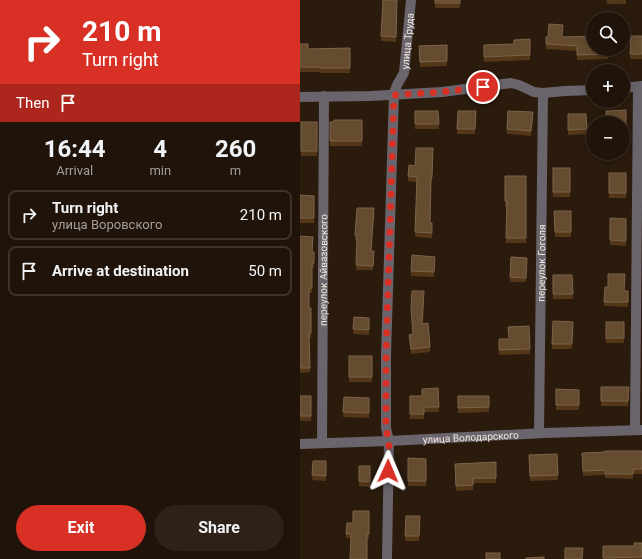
<!DOCTYPE html>
<meta charset="utf-8">
<style>
body{margin:0;font-family:Roboto,sans-serif;background:#2d2118;color:#f1f3f6;height:100vh;display:flex;flex-direction:column;font-size:15px;white-space:nowrap}
*{box-sizing:border-box;margin:0}
p{font-size:13px;color:#a29e9c}
.icon{flex:none;width:22px;height:22px;fill:none;stroke:currentColor;stroke-width:2;stroke-linecap:round;stroke-linejoin:round}
.map{position:relative;flex:1;overflow:hidden}
.sheet{display:flex;flex-direction:column;background:#20140a;width:300px}
.sheet>*{flex:none}
.banner{background:#d93025;color:#fff;overflow:hidden}
.tools{position:absolute;left:286px;top:12px;display:grid;gap:8px}
.tools a{display:grid;place-items:center;width:44px;height:44px;border-radius:50%;background:#20140a;box-shadow:0 2px 10px #0003,0 0 0 1px #3d332b;font-size:20px}
.pin{position:absolute;display:grid;place-items:center;width:34px;height:34px;color:#fff;margin:-17px;border:2px solid #fff;border-radius:50%;box-shadow:0 1px 4px #0007}
.me{position:absolute;width:44px;margin:-22px;rotate:1deg;stroke-linejoin:round;filter:drop-shadow(0 0 3px #0008)}
.turn{display:flex;align-items:center;gap:14px;height:84px;padding:0 16px;font-size:18px}
.turn .icon{width:52px;height:52px;stroke-width:2.5}
.turn b{display:block;font-size:28px;line-height:34px}
.then{display:flex;align-items:center;height:38px;padding:0 16px;background:#0003;gap:8px;font-size:15px}
.eta{display:flex;justify-content:space-evenly;align-items:center;height:68px;text-align:center}
.eta b{font-size:24px;font-weight:700;line-height:28px}
.cta{display:flex;gap:8px;margin-top:auto;padding:8px 16px}
.cta a{flex:1;height:46px;border-radius:24px;background:#d93025;color:#fff;font-size:16px;font-weight:700;line-height:46px;text-align:center}
.cta a+a{background:#2d2118;color:#f1f3f6}
ul{padding:0;list-style:none}
li{display:flex;align-items:center;gap:12px;height:50px;margin:0 8px 6px;padding:0 8px;border:2px solid #3d332b;border-radius:8px}
li div{flex:1}
li b{display:block;font-size:15px}
li em{font-style:normal}
main{display:flex;flex:1;min-height:0}
.map>svg:first-child{display:block}
</style>
<main>
<section class="sheet">
<div class="banner">
<div class="turn"><svg class="icon" aria-label="right" viewBox="0 0 24 24"><path d="M7 20v-9h11M14 6l5 5-5 5"/></svg><div><b>210 m</b>Turn right</div></div>
<div class="then">Then<svg class="icon" aria-label="arrive" viewBox="0 0 24 24"><path d="M6 21V4h12l-3 4 3 4H6"/></svg></div>
</div>
<div class="eta">
<div><b>16:44</b><p>Arrival</p></div>
<div><b>4</b><p>min</p></div>
<div><b>260</b><p>m</p></div>
</div>
<ul>
<li><svg class="icon" aria-label="right" viewBox="0 0 24 24"><path d="M7 20v-9h11M14 6l5 5-5 5"/></svg><div><b>Turn right</b><p>улица Воровского</p></div><em>210 m</em></li>
<li><svg class="icon" aria-label="arrive" viewBox="0 0 24 24"><path d="M6 21V4h12l-3 4 3 4H6"/></svg><div><b>Arrive at destination</b></div><em>50 m</em></li>
</ul>
<div class="cta"><a>Exit</a><a>Share</a></div>
</section>
<div class="map">
<svg width="342" height="559" viewBox="0 0 342 559">
<rect width="100%" height="100%" fill="#2a1b0d"/>
<g fill="none" stroke-linecap="round" stroke-linejoin="round">
<g stroke="#6a646c" stroke-width="10">
<path d="M323 88 342 86"/>
<path d="M0 97 71 96 142 92 211 83 219 85 234 92 243 93 265 91 293 90"/>
<path d="M335 430 338 87"/>
<path id="s1" d="M239 433 243 93"/>
<path id="s2" d="M22 443 24 96"/>
<path id="s3" d="M0 444 89 441 245 433 342 430"/>
<path id="s4" d="M87 559 89 441 86 428V355L94 93 97 85 104 73 111 0"/>
</g>
</g>
<g fill="#543719">
<path d="M83 0 97 14 96 42 81 41Z"/>
<rect x="135" y="0" width="25" height="8"/>
<path d="M306 0H326V4H307Z"/>
<path d="M331 36H342V59H330Z"/>
<path d="M246 37H263L308 49V59L277 60V51L246 49Z"/>
<path d="M230 39V60L184 62V45L214 44Z"/>
<path d="M0 44 8 49 50 48V73H20V72H0Z"/>
<path d="M147 45V66L120 67 119 46Z"/>
<path d="M326 110V136H323V123Z"/>
<path d="M115 111H138L139 129H115Z"/>
<path d="M158 111H176L175 134H157Z"/>
<path d="M268 114H286L287 134 268 135Z"/>
<path d="M233 117 231 136 207 134V129Z"/>
<path d="M62 120V146H30V122Z"/>
<rect x="1" y="122" width="16" height="34"/>
<path d="M133 148 132 182H131L130 223H132V238L115 237 117 182 108 181V176L115 166Z"/>
<rect x="253" y="168" width="17" height="29"/>
<rect x="309" y="173" width="17" height="25"/>
<path d="M205 176H226V243H206V206H205Z"/>
<path d="M0 195 14 196V223H0Z"/>
<path d="M254 211H271V237H255Z"/>
<path d="M74 213 71 251H74L73 270H56L57 240H55V235Z"/>
<path d="M310 218 326 219V246L310 245Z"/>
<path d="M0 236 12 252H14V268H12V293H9V308L11 333V338H9L10 372 0 373Z"/>
<path d="M211 257 227 258 226 282H210Z"/>
<path d="M135 262 134 277 111 276V271Z"/>
<path d="M253 275H272L273 299H253Z"/>
<path d="M305 287 328 291V307L304 306Z"/>
<path d="M124 296 123 324 130 347V352L111 354 109 335 113 334 111 309Z"/>
<path d="M54 317 69 318V335L53 334Z"/>
<path d="M253 321 273 322 272 349H252Z"/>
<rect x="306" y="322" width="18" height="21"/>
<path d="M199 339H208L230 349V354L199 355Z"/>
<rect x="49" y="356" width="23" height="26"/>
<path d="M301 387 329 392 328 406H301Z"/>
<path d="M138 388 139 412H124V419H110V396H122Z"/>
<path d="M256 389 279 390V410H256Z"/>
<rect x="0" y="396" width="11" height="25"/>
<path d="M158 396H189V412L158 413Z"/>
<path d="M44 397 69 398V418L43 417Z"/>
<path d="M342 451V474H333V479L305 478V475L283 476 282 453Z"/>
<path d="M257 454 258 480 230 481 229 455Z"/>
<path d="M108 458 126 459V486H108Z"/>
<path d="M13 461H26V481L12 480Z"/>
<path d="M196 462V483H173V490L156 491 155 464Z"/>
<path d="M59 466H70V487L59 486Z"/>
<path d="M69 511V539L46 538 47 523H53Z"/>
<path d="M106 516H120L119 541H105Z"/>
<path d="M342 543V559H303V546H334Z"/>
</g>
<g fill="#654b2f" stroke="#7c644a">
<path d="M83 0H97L96 37 81 36Z"/>
<rect x="135" y="0" width="25" height="3"/>
<path d="M249 24 263 25 262 37 293 36V49H308V54L277 55V46L246 44V37H248Z"/>
<path d="M331 36H342V54H330Z"/>
<path d="M230 39V55L184 57V45L214 44V40Z"/>
<path d="M0 44H8V49L50 48V68H20V67H0Z"/>
<path d="M147 45V61L120 62 119 46Z"/>
<path d="M326 110V131H323V123H306V111Z"/>
<path d="M115 111H138L139 124H115Z"/>
<path d="M158 111H176L175 129H157Z"/>
<path d="M208 111 233 112 231 131 207 129Z"/>
<path d="M268 114H286L287 129 268 130Z"/>
<path d="M34 120H62V141H30V122H34Z"/>
<rect x="1" y="122" width="16" height="29"/>
<path d="M116 148H133L132 177H131L130 223H132V233L115 232 117 177 108 176 109 165 115 166Z"/>
<rect x="253" y="168" width="17" height="24"/>
<rect x="309" y="173" width="17" height="20"/>
<path d="M205 176H226V238H206L207 201H205Z"/>
<path d="M0 195 14 196V218H0Z"/>
<path d="M57 208H74L71 251H74L73 266 56 265 57 236 55 235Z"/>
<path d="M254 211H271V232H255Z"/>
<path d="M310 218 326 219V241L310 240Z"/>
<path d="M0 236 13 237 12 252H14V263H12V288H9V308H11V333H9L10 368H0Z"/>
<path d="M112 255 135 257 134 272 111 271Z"/>
<path d="M211 257 227 258 226 278 210 277Z"/>
<path d="M308 274H325L324 291H328V302H304L305 287H308Z"/>
<path d="M253 275H272L273 294H253Z"/>
<path d="M112 291H124L122 324 128 323 130 347 111 349 109 335 113 334 111 309Z"/>
<path d="M54 317 69 318V330L53 329Z"/>
<path d="M253 321 273 322 272 344H252Z"/>
<rect x="306" y="322" width="18" height="16"/>
<path d="M229 326 230 349 199 350V339H209L208 327Z"/>
<rect x="49" y="356" width="23" height="21"/>
<path d="M301 387H329L328 401H301Z"/>
<path d="M138 388 139 407H124V414H110V396H122V389Z"/>
<path d="M256 389 279 390V405H256Z"/>
<rect x="0" y="396" width="11" height="20"/>
<path d="M158 396H189V407L158 408Z"/>
<path d="M44 397 69 398V413L43 412Z"/>
<path d="M305 451H342V469H333V474H305V470L283 471 282 453 305 452Z"/>
<path d="M257 454 258 475 230 476 229 455Z"/>
<path d="M108 458 126 459V481H108Z"/>
<path d="M13 461H26V476L12 475Z"/>
<path d="M196 462V478H173V485L156 486 155 464Z"/>
<path d="M59 466H70V482L59 481Z"/>
<path d="M53 511H69V534H67V559H50L51 534H46L47 523H53Z"/>
<path d="M106 516H120L119 536H105Z"/>
<path d="M334 543H342V557L303 558V546H334Z"/>
<path d="M265 548H283L282 559H265Z"/>
<rect x="186" y="553" width="14" height="6"/>
<path d="M244 557V559H226V558Z"/>
</g>
<g fill="none" stroke-linecap="round" stroke-linejoin="round">
<path stroke="#d93025" stroke-width="7" stroke-dasharray="0 12.6" d="M88 471 89 442 86 428V355L94 95 142 92 183 87"/>
</g>
<g text-anchor="middle" dominant-baseline="central" stroke-width="4" stroke-linejoin="round" paint-order="stroke">
<g font-size="10" fill="#f4eae1" stroke="#0e0803">
<text stroke="none"><textPath href="#s4" startOffset="521">улица Труда</textPath></text>
<text stroke="none"><textPath href="#s1" startOffset="170">переулок Гоголя</textPath></text>
<text stroke="none"><textPath href="#s2" startOffset="173">переулок Айвазовского</textPath></text>
<text stroke="none"><textPath href="#s3" startOffset="171">улица Володарского</textPath></text>
</g>
</g>
</svg>
<div class="tools">
<a><svg class="icon" aria-label="search" viewBox="0 0 24 24"><circle cx="10" cy="10" r="6"/><path d="M15 15l6 6"/></svg></a>
<a>+</a>
<a>−</a>
</div>
<div class="pin" style="left:183px;top:87px;background:#d93025"><svg class="icon" aria-label="arrive" viewBox="0 0 24 24"><path d="M6 21V4h12l-3 4 3 4H6"/></svg></div>
<svg class="me" style="left:88px;top:471px" viewBox="-20 -20 40 40"><path d="M0-17L14 15 0 8-14 15z" fill="#d93025" stroke="#fff" stroke-width="4"/></svg>
</div>
</main>
